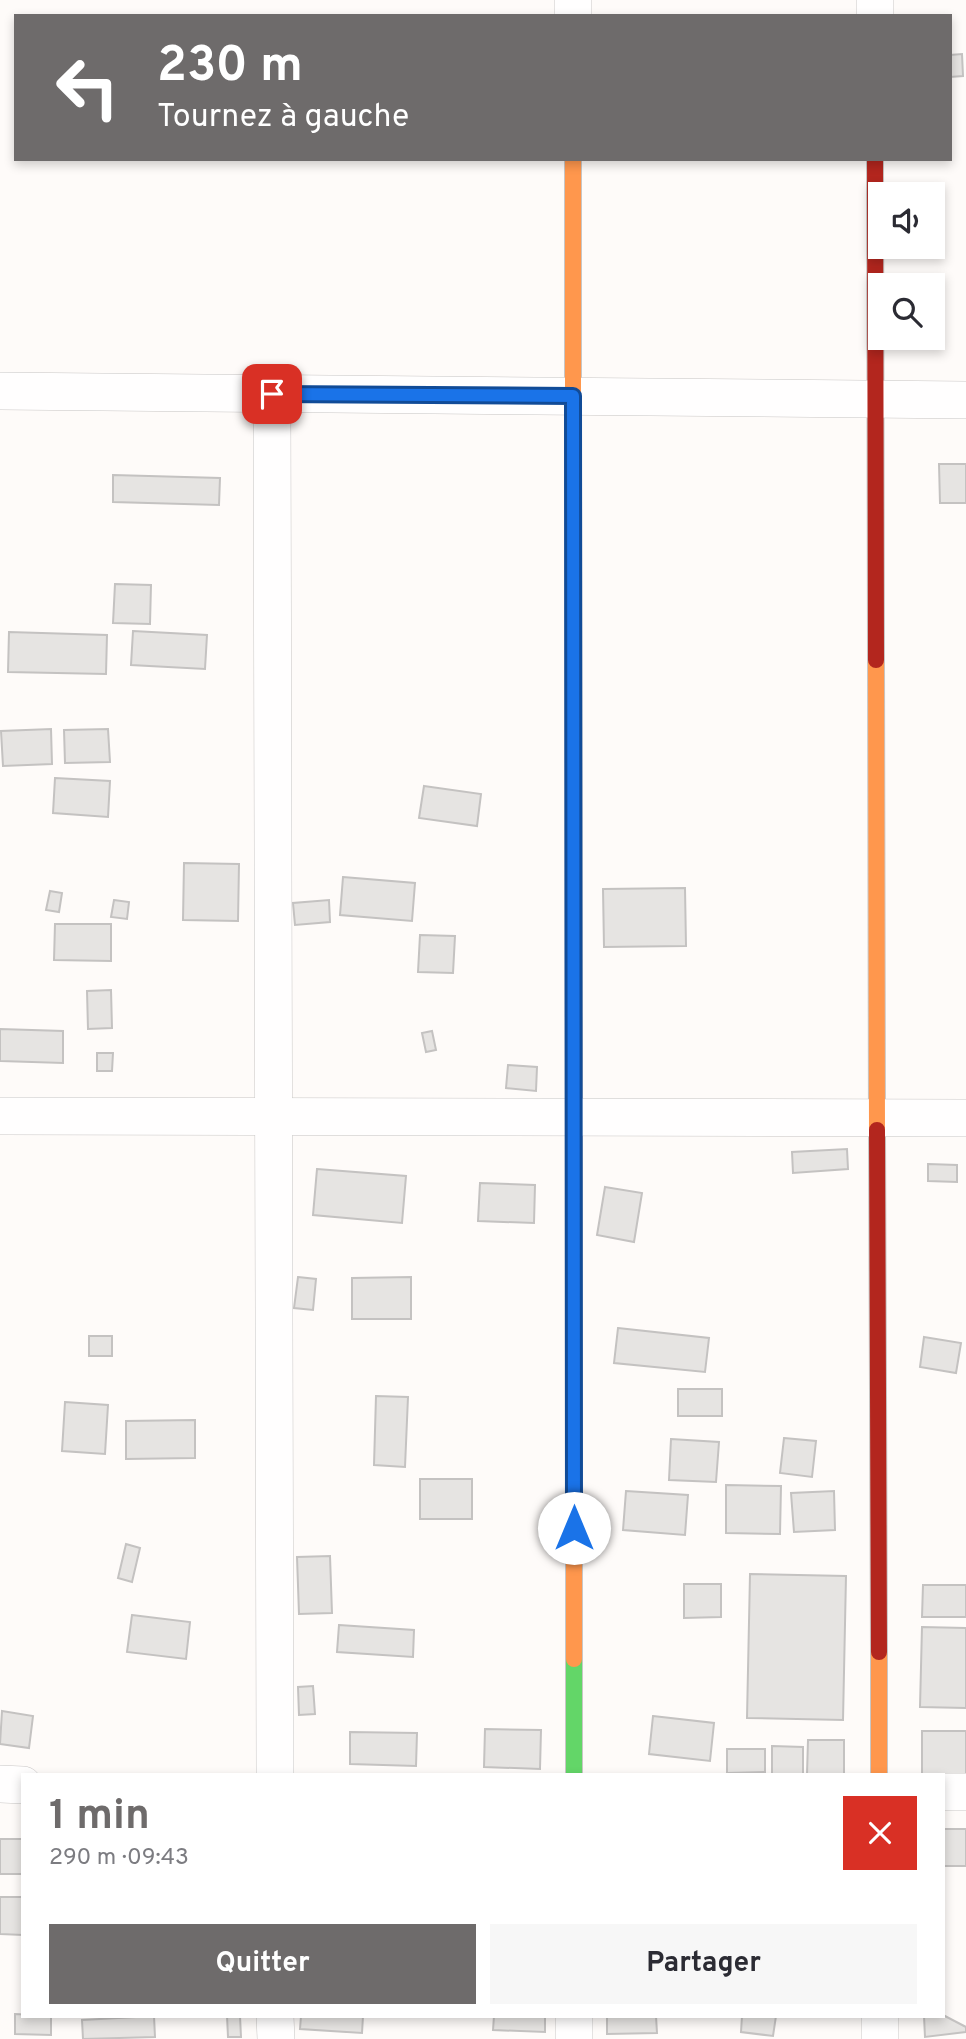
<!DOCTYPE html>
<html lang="fr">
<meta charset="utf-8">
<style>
body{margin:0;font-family:Overpass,sans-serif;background:#f7f7f7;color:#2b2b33;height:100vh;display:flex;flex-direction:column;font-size:26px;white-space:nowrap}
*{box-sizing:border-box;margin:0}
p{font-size:23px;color:#7c7c81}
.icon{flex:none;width:38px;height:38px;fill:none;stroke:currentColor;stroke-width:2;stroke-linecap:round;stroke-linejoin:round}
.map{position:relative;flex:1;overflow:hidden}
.side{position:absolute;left:21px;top:1773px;width:924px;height:245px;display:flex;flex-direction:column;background:#fff;border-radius:0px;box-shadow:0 4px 10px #0003}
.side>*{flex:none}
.guide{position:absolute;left:14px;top:14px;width:938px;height:147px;border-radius:0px;box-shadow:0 4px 10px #0003;background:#6e6b6b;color:#fff;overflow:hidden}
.controls{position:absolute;left:868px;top:182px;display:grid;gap:14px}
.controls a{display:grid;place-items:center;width:77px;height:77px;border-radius:0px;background:#fff;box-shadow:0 4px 10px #0003;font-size:35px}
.pin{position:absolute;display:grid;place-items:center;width:60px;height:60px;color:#fff;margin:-30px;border-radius:14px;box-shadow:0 4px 10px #0006}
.me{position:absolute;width:77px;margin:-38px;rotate:0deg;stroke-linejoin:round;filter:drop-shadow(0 0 5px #0008)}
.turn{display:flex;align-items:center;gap:24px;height:147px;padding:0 28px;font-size:32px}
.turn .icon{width:91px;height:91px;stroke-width:2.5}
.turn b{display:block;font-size:49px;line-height:60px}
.round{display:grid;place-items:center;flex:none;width:74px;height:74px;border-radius:0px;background:#f7f7f7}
.overview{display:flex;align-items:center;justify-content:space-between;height:119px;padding:0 28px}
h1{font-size:42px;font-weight:700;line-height:52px;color:#6e6b6b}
.primary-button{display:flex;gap:14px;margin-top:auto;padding:14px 28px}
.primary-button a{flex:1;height:80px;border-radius:0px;background:#6e6b6b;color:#fff;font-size:28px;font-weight:700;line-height:80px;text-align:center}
.primary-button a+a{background:#f7f7f7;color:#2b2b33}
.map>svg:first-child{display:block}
</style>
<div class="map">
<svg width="966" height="2039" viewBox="0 0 966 2039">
<rect width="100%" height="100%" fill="#fefbf9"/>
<g fill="#e6e4e2" stroke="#c4c2c1" stroke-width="2">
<path d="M962 54 963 76 950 77V55Z"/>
<path d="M939 464H966V503H940Z"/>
<path d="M113 475 220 478 219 505 113 502Z"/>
<path d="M115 584 151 585 150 624 113 623Z"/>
<path d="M133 631 207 635 205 669 131 665Z"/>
<path d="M9 632 107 635 106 674 8 672Z"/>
<path d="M51 729 52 764 3 766 1 731Z"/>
<path d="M108 729 110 762 65 763 64 730Z"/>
<path d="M55 778 110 781 108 817 53 813Z"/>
<path d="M424 786 481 794 477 826 419 818Z"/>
<path d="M184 863 239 864 238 921 183 920Z"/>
<path d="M343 877 415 883 412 921 340 915Z"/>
<path d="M685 888 686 946 604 947 603 889Z"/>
<path d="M50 891 62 893 59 912 46 910Z"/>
<path d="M114 900 129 902 127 919 111 917Z"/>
<path d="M329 900 330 922 295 925 293 903Z"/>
<path d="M55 924H111V961L54 960Z"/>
<path d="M420 935 455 936 453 973 418 972Z"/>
<path d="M111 990 112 1028 88 1029 87 991Z"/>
<path d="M0 1029 63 1031V1063L0 1061Z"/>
<path d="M432 1031 436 1050 426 1052 422 1033Z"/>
<path d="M97 1053H113L112 1071H97Z"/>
<path d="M508 1065 537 1067 536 1091 506 1088Z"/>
<path d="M847 1149 848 1169 793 1173 792 1152Z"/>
<path d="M928 1164 957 1165V1182L928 1181Z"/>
<path d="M317 1169 406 1176 402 1223 313 1215Z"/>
<path d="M480 1183 535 1185 534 1223 478 1221Z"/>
<path d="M605 1187 642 1193 634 1242 597 1235Z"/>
<path d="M298 1277 316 1279 313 1310 294 1308Z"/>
<path d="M411 1277V1319H352V1278Z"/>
<path d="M618 1328 709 1338 705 1372 614 1363Z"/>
<rect x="89" y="1336" width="23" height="20"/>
<path d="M924 1337 961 1343 956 1373 920 1367Z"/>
<rect x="678" y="1389" width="44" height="27"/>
<path d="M376 1396 408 1397 405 1467 374 1465Z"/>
<path d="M65 1402 108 1405 105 1454 62 1451Z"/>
<path d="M195 1420V1458L126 1459V1421Z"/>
<path d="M784 1438 816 1441 812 1477 780 1473Z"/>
<path d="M671 1439 719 1442 716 1482 669 1480Z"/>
<rect x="420" y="1479" width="52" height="40"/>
<path d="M726 1485 781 1486 780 1534 726 1533Z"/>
<path d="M626 1491 688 1495 685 1535 623 1530Z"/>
<path d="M834 1491 835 1530 794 1532 791 1493Z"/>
<path d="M126 1544 140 1548 132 1582 118 1578Z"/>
<path d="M330 1556 332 1613 299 1614 297 1557Z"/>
<path d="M750 1574 846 1576 843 1720 747 1718Z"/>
<path d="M684 1584H721V1617L684 1618Z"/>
<path d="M923 1585H966V1617H922Z"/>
<path d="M132 1615 190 1622 186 1659 127 1652Z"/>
<path d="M339 1625 414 1630 413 1657 337 1652Z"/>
<path d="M922 1627 966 1628V1708L920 1707Z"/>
<path d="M313 1686 315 1714 299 1715 298 1687Z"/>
<path d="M2 1711 33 1716 29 1748 0 1744Z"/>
<path d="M653 1716 714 1723 710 1761 649 1754Z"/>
<path d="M485 1729 541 1730 540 1769 484 1767Z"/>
<path d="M922 1731H966V1779L943 1774H922Z"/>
<path d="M350 1732 417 1733 416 1766 350 1764Z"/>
<path d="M808 1740H844V1774H807Z"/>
<path d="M772 1746 803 1747V1774H772Z"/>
<path d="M727 1749H765V1772L727 1773Z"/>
<rect x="943" y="1829" width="23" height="37"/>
<rect x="0" y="1839" width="23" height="35"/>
<path d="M0 1897H23V1935L0 1934Z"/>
<path d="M15 2014 51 2016V2035L15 2034Z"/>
<path d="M943 2015 966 2027V2032L925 2037 924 2016Z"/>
<path d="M154 2016 155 2037 83 2039 82 2020Z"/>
<path d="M227 2016H240L241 2037H228Z"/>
<path d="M301 2016H363L362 2033 300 2029Z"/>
<path d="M494 2016H545V2032L493 2030Z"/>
<path d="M607 2016H656L657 2033 607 2034Z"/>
<path d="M742 2016H776L773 2036 741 2032Z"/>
</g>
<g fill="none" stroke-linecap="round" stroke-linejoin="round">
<g stroke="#c8c6c5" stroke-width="38">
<g id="street">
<path d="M573 0V16"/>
<path d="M875 0V16"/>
<path d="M0 391 966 400"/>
<path d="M272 394 275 1774"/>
<path d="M0 1116 966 1118"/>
<path d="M0 1784 23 1785"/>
<path d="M943 1792H966"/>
<path d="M275 2016 276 2039"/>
<path d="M574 2016V2039"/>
<path d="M880 2016V2039"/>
</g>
</g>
<g stroke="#c8c6c5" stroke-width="18">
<path id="fast" d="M574 1659V1774"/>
</g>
<g stroke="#c8c6c5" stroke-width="18">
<g id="slow">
<path d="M573 159V468"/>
<path d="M876 660 877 1130"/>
<path d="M574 1059V1659"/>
<path d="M879 1652V1774"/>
</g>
</g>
<g stroke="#c8c6c5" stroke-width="18">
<g id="jam">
<path d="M875 159 876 660"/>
<path d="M573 468 574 1059"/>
<path d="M877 1130 879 1652"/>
</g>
</g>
<use href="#street" stroke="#fffefe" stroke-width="37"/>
<use href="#fast" stroke="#63d668" stroke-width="16"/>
<use href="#slow" stroke="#ff974d" stroke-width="16"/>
<use href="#jam" stroke="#b3261e" stroke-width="16"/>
</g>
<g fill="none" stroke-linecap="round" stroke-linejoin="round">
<g stroke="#114b97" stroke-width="18">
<path id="route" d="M272 394 573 396 574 1528"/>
</g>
<use href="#route" stroke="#1a73e8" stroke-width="12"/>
</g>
</svg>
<div class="controls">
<a><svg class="icon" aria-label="sound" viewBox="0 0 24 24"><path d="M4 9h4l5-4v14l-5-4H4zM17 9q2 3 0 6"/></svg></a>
<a><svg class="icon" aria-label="search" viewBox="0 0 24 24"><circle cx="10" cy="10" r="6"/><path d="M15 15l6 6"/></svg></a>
</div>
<div class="pin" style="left:272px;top:394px;background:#d93025"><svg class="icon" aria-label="arrive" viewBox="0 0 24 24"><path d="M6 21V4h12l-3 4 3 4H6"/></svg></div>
<svg class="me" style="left:574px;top:1528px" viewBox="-20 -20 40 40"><circle r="19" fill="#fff"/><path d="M0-13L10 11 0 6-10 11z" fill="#1a73e8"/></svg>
<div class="guide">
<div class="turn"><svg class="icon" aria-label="left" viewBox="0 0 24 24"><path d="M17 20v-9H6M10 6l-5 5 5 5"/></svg><div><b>230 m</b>Tournez à gauche</div></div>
</div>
<section class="side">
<div class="overview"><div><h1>1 min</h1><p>290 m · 09:43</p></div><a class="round" style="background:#d93025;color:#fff"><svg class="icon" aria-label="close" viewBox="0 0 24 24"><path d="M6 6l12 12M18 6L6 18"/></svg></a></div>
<div class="primary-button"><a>Quitter</a><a>Partager</a></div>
</section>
</div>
